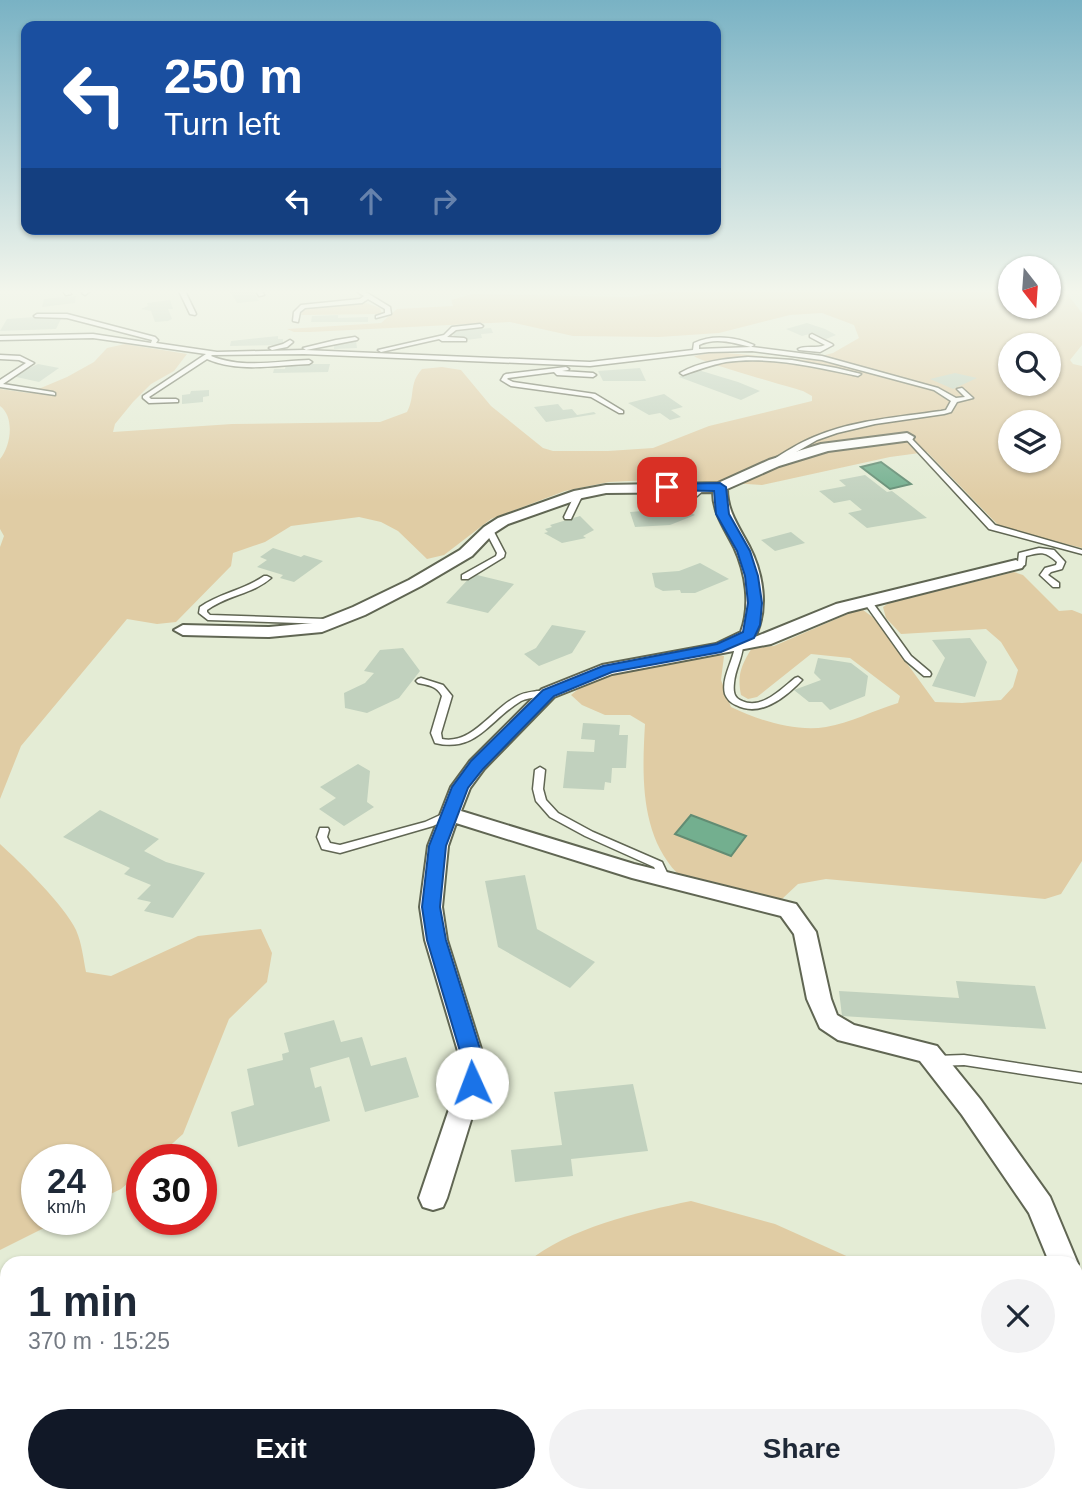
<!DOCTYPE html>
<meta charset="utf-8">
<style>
body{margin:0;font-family:Helvetica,sans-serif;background:#f2f2f3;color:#1f2937;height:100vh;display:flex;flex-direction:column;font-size:26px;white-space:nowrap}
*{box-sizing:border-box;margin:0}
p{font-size:23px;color:#747a83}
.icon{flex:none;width:38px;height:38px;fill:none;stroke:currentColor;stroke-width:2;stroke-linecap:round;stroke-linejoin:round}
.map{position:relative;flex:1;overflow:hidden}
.details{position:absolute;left:0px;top:1256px;width:1083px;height:247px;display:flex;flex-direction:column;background:#fff;border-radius:21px 21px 0 0;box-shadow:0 2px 5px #0004}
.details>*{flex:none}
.banner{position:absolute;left:21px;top:21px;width:700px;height:214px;border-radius:14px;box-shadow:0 2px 5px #0004;background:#1a4fa0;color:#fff;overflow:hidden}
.needle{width:46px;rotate:163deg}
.fabs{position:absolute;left:998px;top:256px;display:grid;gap:14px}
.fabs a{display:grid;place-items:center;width:63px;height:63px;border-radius:50%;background:#fff;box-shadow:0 2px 5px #0004;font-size:35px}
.speed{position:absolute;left:21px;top:1144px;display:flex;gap:14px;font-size:35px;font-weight:700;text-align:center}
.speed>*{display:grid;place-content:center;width:91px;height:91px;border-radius:50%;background:#fff;box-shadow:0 2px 5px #0004;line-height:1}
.speed small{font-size:18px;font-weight:400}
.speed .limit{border:10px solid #d22;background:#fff;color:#111}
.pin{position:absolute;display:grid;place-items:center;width:60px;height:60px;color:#fff;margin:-30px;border-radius:14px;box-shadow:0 4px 10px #0006}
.me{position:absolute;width:77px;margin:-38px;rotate:358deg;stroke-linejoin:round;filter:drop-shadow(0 0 5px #0008)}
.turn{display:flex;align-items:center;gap:24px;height:147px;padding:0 28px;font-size:32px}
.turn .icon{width:91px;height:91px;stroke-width:2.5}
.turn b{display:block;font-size:49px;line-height:60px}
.lanes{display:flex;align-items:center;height:66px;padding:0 28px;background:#0003;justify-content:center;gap:35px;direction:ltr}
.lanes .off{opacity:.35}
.round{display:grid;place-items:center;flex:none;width:74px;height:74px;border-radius:37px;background:#f2f2f3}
.overview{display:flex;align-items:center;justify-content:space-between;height:119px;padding:0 28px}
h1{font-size:42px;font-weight:800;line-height:52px}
.action{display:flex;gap:14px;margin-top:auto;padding:14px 28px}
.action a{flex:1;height:80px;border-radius:42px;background:#111827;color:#fff;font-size:28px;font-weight:800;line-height:80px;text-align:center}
.action a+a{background:#f2f2f3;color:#1f2937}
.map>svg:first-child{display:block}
</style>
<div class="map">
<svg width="1082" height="1502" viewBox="0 0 1082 1502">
<rect width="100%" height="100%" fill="#e4ecd5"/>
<g fill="#e0cca4" fill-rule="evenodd">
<path d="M674 291H1010V306H1048V291H1065L1082 313V345L1070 360 1073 364 1082 366V548L1012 531 997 524 927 452 890 457 762 485 670 479 609 482 565 491 491 519 444 555 427 559 398 531 381 522 359 517 291 526 265 542 233 553 231 566 176 622 157 624 127 619 21 746 0 799V547L4 536 0 529V459C11 446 15 417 0 406V389L29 393 67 377 94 362 107 348 125 344 187 354 174 371 151 384 133 402 115 424 113 432 232 424 380 422 407 412C416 395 408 385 422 369L442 367 461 370 491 406 543 448 553 451H608L653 448 709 426 812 401V396L803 391C787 386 700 362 694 356L715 352 806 360 833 353 859 338 854 325 822 313 790 315 719 333 659 337 573 336 510 322 310 332H294L287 329 381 323 397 309 453 306 451 300 472 294 631 297ZM1010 345H1048V383H1010ZM1010 422H1048V460H1010Z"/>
<path d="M366 303 380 308 382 314 301 315 302 311 312 306Z"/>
<path d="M1014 572 1023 575 1059 611 1072 610 1082 614V861L1061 894 1045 899 826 879 798 884 782 899 677 873C640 834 642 775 645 724L630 715H605L582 705 571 695C606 664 672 664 716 655L724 656 721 680 731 707C758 720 795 732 826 727 851 723 874 710 898 703L900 696 850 658 811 654 757 697 748 699 741 695C737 676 741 665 752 648L774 646 852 612 863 610 874 618 935 702 962 703 1001 700 1013 687 1018 670 1001 642 986 629 901 634 886 618 883 607 889 603Z"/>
<path d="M0 844C20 862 65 906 76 930 82 944 83 957 86 972L111 976 198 936 261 929 272 953 267 982 229 1019 183 1134 154 1160H142V1171L121 1189 96 1201V1160H37V1220H60L0 1250Z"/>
<path d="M691 1201 775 1224 862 1263H526C568 1228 638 1212 691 1201Z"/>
<path d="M238 1496H979V1502H224Z"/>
</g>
<g fill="#73af8f" stroke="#628c73" stroke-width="2">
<path d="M881 462 911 484 890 489 861 467Z"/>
<path d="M691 815 746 836 731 856 675 834Z"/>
</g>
<g fill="#c1d1be">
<path d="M230 291H253L259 301 237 303Z"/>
<path d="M76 296 75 303 42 307 44 299Z"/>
<path d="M170 300 173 309H168L172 319 168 321 155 322 151 311 141 309 148 306 147 303Z"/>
<path d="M338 315V318L368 317V322H311L312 316Z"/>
<path d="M35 317H62L56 329 0 331 7 319Z"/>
<path d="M807 323 825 329 836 335 826 339 813 333 802 336 786 329Z"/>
<path d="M491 328 493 333 481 334 482 338 466 340 455 339 452 331Z"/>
<path d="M278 336V339H283V345L230 346 231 341Z"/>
<path d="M356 341 357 348 334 349V345Z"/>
<path d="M38 364 59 368 39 382 12 376Z"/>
<path d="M286 364H330L328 372 273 373 274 369H285Z"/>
<path d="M640 368 646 381H603L598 371Z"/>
<path d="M695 369 738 382 760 391 741 400 679 377Z"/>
<path d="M955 373 977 378 953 389 930 379Z"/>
<path d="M209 390V396L203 397V402L182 404V395L190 394 191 391Z"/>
<path d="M664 394 683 407 671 410 681 417 670 420 660 413 649 415 628 403Z"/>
<path d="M558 404 563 410 572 409 577 415 594 412 596 414 546 422 534 407Z"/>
<path d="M865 475 887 492 892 491 927 518 867 528 848 513 862 510 850 500 834 503 819 491 846 486 839 480Z"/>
<path d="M674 502 695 515 670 525 635 527 630 512 656 510Z"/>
<path d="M580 516 594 530 583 536 586 538 562 543 544 533 548 532 545 529 552 527 550 525Z"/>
<path d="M791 532 805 543 775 551 761 540Z"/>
<path d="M273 548 301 557 304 555 323 561 294 582 280 578 283 575 257 567 267 560 260 557Z"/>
<path d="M700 563 729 579 695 593H681L680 590 663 591 655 587 652 573 679 571Z"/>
<path d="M473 574 514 584 488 613 446 603Z"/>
<path d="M552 625 586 631 572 653 539 666 524 654 536 648Z"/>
<path d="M970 638 987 662 975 697 932 686 945 658 932 640Z"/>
<path d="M403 648 420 671 399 698 367 713 345 708 344 693 365 683 374 673 364 671 380 650Z"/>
<path d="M818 658 851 663 868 676 865 696 830 710 822 702H809L794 690 821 680 814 673Z"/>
<path d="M583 723 620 725 619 735H628L626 768H612L611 783 605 782 604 790 563 788 567 751 594 752 595 740 581 739Z"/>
<path d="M358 764 370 771 367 802 374 807 344 826 319 809 336 798 320 787Z"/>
<path d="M100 810 159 839 144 851 166 862 205 873 173 918 144 911 151 902 137 899 151 885 124 874 130 868 63 837Z"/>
<path d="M525 875 537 929 595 962 570 988 498 947 485 881Z"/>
<path d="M956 981 1035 986 1046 1029 842 1016 839 991 959 998Z"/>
<path d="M334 1020 341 1042 362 1037 371 1066 406 1057 419 1097 365 1112 349 1057 310 1068 315 1088 321 1086 330 1121 238 1147 231 1112 254 1105 247 1069 283 1060 282 1054 289 1052 284 1033Z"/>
<path d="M633 1084 648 1151 571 1159 573 1176 515 1182 511 1150 562 1145 554 1092Z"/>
</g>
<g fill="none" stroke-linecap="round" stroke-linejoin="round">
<g stroke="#606653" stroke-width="3">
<g id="lane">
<path d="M63 291H69L71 294 66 295Z"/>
<path d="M83 291H90L85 295 82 293Z"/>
<path d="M179 291H185L196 314 195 315 190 314Z"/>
<path d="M256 291H262L264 295 259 296Z"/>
<path d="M356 291H364L390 307 391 314 376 318V316L385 313V309L368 299 362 303 305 308 300 312 298 322 293 321 294 312 301 305 360 299 364 296Z"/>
<path d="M37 314H67L155 337 158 340 156 343 217 352 304 350 590 362 693 350 694 343C713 334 736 337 754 345L751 347C734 343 716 337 699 345V349L752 347 822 356 938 388 956 398 965 397 957 389 962 388 973 398 957 402 951 412 944 414 875 424 837 433 817 440 774 465H771V461C785 452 799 443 814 437 854 420 899 417 941 411L946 410 951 401 934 390 822 360 752 351 709 352 590 366 304 354 212 355 211 356C242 369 276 361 309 360L312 362 309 364C275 365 240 373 207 359L149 397 151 399H176L178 400V402L149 403 143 398V396L206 354 93 338 0 340V336L93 334 151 343 152 340 67 318 35 317 34 316Z"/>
<path d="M480 324 483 326 482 327 456 330 447 337 464 338 466 339V341H442L439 339 381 352 378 350 444 335 452 327Z"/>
<path d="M812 334 832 344 833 345 820 352 799 350 798 349C806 345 816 349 825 345L810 337V335Z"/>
<path d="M355 337 358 339 357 340 306 350 303 348 336 340Z"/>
<path d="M290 340 293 342 287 347 272 350 269 348 283 344Z"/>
<path d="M0 355 20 356 34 363 3 384 53 392 55 393V395L0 387V380L26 363 19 360 0 359Z"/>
<path d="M748 357 792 360 836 368 861 374 858 376C815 367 770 356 726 362 711 365 697 370 683 375L680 373C700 361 725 359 748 357Z"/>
<path d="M566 367 569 369 568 370 562 371 593 373 596 375 593 377 557 375 554 372 508 378 507 379 513 382 595 394 623 411V413H619L591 397 511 386 501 380 504 375 506 374Z"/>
<path d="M905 436H909L995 525 1082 550V554L989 529 905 438Z"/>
<path d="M700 485H706L707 487 686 506H680V502Z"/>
<path d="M576 492H582L583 494 571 519H565L564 517Z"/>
<path d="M486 528H489L493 530 505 553 504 557 468 579H462V575L496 556 497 553 485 530Z"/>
<path d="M1039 548 1054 550 1065 562 1062 569 1051 572 1048 575 1059 583V587H1053L1040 575 1045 568 1056 565 1057 562C1045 551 1041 552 1026 556L1025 565 1016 567 1012 565 1018 562 1019 553Z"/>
<path d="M264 576H267L271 578C253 594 227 595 207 610V612L210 615 325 619 329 622 328 624 208 620 199 613 200 607C220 593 244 590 264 576Z"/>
<path d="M864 599H870L911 656 930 672 931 674 930 676H924L905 660 863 601Z"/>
<path d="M739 643 743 646C742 659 735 670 734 683 733 692 734 698 742 701 762 710 781 689 795 678L798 677 802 680C786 697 760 718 736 705 731 703 727 699 725 694 721 678 733 662 735 646Z"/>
<path d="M421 678 443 685 452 696 441 733 442 739C472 745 492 709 516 697 522 693 530 692 537 691 544 691 547 690 553 693 543 699 531 696 521 701 489 720 477 753 435 743L431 733 442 696C437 686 428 685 418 683L416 681 418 679Z"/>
<path d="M540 767 545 770 543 789 546 800 558 813 593 832 662 862 670 879 669 882H661L654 867 585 836 550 817 536 801 533 789 535 770Z"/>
<path d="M449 811 454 814 453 816 433 826 340 853 322 849 317 837 320 828H328L329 830 327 837 330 843 340 845 425 822Z"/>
<path d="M964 1055 1082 1073V1083L964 1065 936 1066 932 1065 930 1061 932 1057 936 1056Z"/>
<path d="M1082 1412V1428L1076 1429V1413Z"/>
<rect x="1013" y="1496" width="16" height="6"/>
</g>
</g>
<g stroke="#606653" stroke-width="4">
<g id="street">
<path d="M907 433 914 437 912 440 828 451 779 466 727 489C727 511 739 527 749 546 763 573 769 608 755 637L836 604 1016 560 1024 565 1022 568 848 612 771 644 612 674 554 697 484 769 470 788 461 811 634 864 796 904 816 932 831 999 837 1015 854 1025 937 1046 980 1099 1050 1197 1078 1264 1076 1268V1264H1050L1029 1213 962 1115 920 1061 838 1040 820 1028 807 999 794 934 781 916 632 878 456 823 448 846 442 907 447 940 487 1068 447 1198 443 1207 433 1210 423 1207 419 1198 463 1068 425 940 420 907 428 846 451 787 470 761 542 689 602 665 716 644 741 632C751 605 746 573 734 547 725 529 713 513 713 492L606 493 582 498 508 524 494 533 472 556 421 586 365 615 322 632 269 637 183 635 174 630 183 625 269 627 313 623 353 607 409 580 460 550 484 527 498 518 574 491 606 485 718 483 769 460 821 444Z"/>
<path d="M1076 1282 1082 1285V1327L1076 1325Z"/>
</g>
</g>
<use href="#lane" fill="#fff" fill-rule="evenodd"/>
<use href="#street" fill="#fff" fill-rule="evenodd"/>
</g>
<linearGradient id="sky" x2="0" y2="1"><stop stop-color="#79b2c4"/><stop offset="0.58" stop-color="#f3f6ec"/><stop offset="1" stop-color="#f3f6ec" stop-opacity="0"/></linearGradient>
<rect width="1082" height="502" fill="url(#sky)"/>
<path fill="#1a73e8" stroke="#114b97" stroke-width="2" d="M667 484 720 483 726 487 729 514 750 551 758 576 762 603 760 625 754 638 721 652 612 672 554 696 483 769 468 788 446 846 440 907 446 940 486 1068 479 1089 472 1092 464 1089 461 1083 465 1068 427 940 422 907 429 846 452 787 471 761 543 690 603 666 717 644 743 632 748 603 745 576 737 551 716 514 714 491 662 490 661 487Z"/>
</svg>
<div class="fabs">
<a><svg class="needle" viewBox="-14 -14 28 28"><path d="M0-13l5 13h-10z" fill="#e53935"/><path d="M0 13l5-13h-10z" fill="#747a83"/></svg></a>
<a><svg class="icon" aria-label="search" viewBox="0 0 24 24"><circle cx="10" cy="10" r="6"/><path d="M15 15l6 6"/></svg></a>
<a><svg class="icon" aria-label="layers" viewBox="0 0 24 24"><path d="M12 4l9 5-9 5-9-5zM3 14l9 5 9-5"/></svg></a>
</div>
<div class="speed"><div>24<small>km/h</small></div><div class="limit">30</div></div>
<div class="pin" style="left:667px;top:487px;background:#d93025"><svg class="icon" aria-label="arrive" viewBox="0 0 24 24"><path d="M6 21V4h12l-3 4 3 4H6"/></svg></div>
<svg class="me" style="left:472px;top:1083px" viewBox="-20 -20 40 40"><circle r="19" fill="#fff"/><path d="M0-13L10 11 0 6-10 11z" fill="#1a73e8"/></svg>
<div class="banner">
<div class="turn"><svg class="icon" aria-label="left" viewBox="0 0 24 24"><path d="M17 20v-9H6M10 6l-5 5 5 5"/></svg><div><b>250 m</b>Turn left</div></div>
<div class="lanes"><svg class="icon" aria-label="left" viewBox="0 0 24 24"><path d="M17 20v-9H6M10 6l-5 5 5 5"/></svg><svg class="icon off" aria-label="ahead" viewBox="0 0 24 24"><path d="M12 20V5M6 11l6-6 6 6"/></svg><svg class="icon off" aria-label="right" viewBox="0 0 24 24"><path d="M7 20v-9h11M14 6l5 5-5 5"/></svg></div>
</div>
<section class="details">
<div class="overview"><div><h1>1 min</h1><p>370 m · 15:25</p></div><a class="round"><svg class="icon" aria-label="close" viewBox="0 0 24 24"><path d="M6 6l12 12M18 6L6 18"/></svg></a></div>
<div class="action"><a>Exit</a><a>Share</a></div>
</section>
</div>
